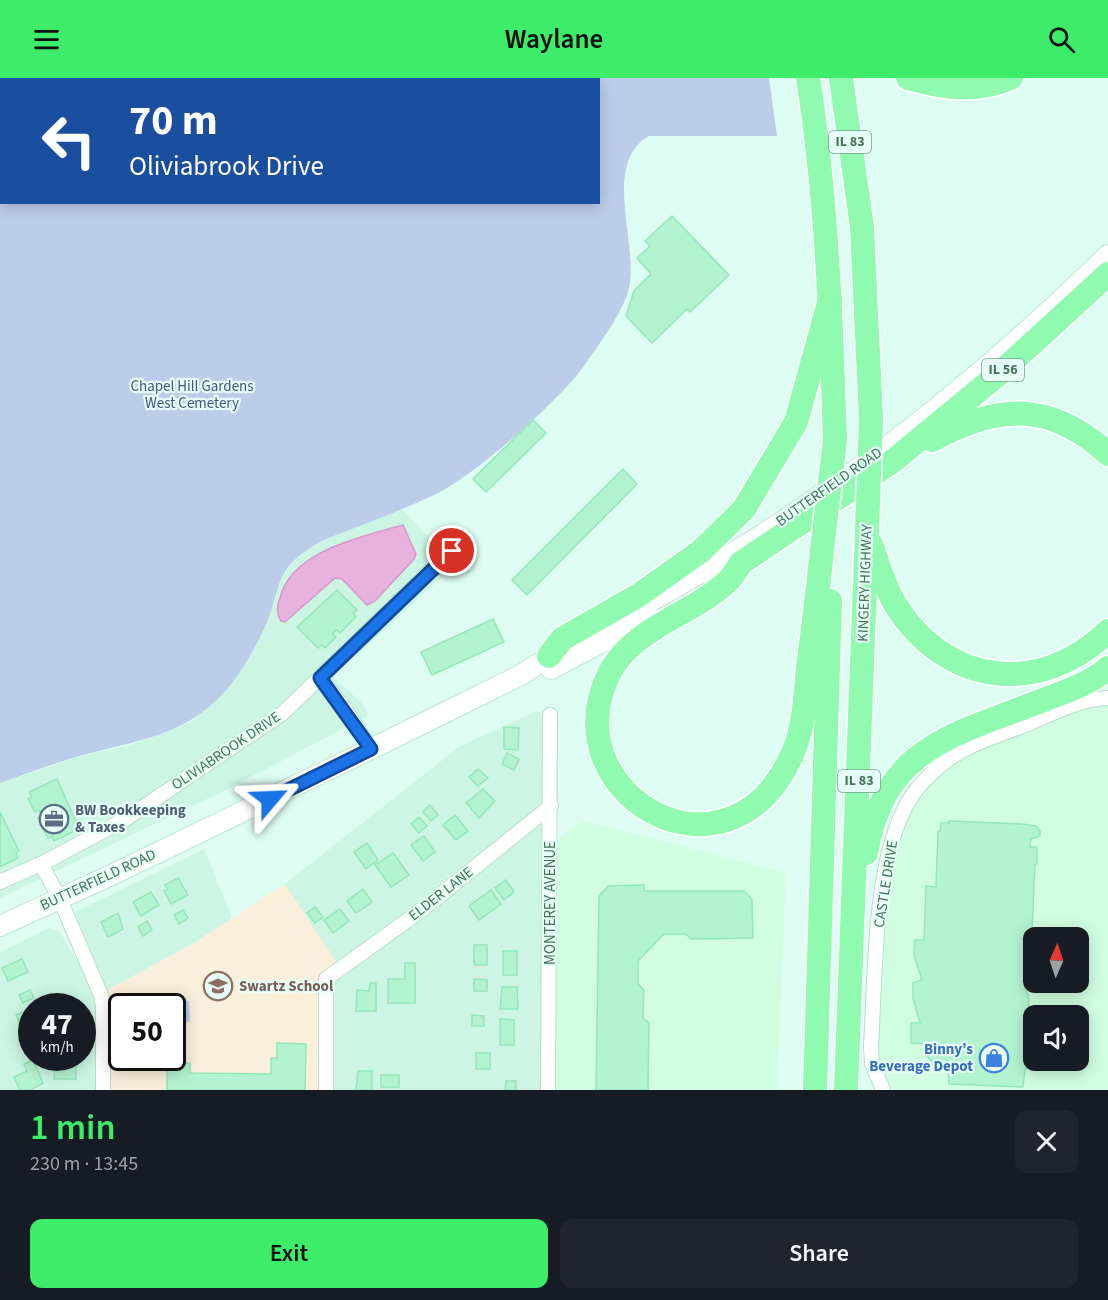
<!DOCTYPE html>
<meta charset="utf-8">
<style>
body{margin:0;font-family:"Source Sans 3",sans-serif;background:#20242c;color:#f1f3f6;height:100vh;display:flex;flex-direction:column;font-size:22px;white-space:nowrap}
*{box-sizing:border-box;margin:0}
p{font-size:20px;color:#9ea1a6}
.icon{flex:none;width:33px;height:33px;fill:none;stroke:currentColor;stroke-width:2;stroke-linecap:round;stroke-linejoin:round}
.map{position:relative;height:1012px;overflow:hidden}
.drawer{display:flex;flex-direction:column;background:#171b24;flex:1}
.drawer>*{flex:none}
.guide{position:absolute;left:0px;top:0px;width:600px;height:126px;box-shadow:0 3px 15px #0003;background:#1a4fa0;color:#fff;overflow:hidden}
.needle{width:39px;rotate:3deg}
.fabs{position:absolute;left:1023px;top:849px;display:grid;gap:12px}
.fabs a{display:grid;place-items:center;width:66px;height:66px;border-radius:12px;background:#171b24;box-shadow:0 3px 15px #0003;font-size:30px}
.speed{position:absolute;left:18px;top:915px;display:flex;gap:12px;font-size:30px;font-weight:700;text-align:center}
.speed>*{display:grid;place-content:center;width:78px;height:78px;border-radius:50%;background:#171b24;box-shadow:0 3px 15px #0003;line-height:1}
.speed small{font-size:15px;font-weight:400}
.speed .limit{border:3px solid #111;border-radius:9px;background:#fff;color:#111}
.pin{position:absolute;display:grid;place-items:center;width:51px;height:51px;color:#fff;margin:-26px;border:3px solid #fff;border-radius:50%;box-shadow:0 2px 6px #0007}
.me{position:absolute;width:66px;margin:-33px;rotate:64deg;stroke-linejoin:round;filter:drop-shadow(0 0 4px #0008)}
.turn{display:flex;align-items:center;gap:21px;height:126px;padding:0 30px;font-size:27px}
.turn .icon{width:78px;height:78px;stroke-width:2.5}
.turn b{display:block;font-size:42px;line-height:51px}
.round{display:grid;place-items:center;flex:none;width:63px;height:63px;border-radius:12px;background:#20242c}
.overview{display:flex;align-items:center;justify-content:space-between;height:102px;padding:0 30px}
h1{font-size:36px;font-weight:600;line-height:45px;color:#3ded6a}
.button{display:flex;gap:12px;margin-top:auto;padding:12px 30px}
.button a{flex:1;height:69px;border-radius:12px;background:#3ded6a;color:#111;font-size:24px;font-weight:600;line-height:69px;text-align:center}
.button a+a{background:#20242c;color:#f1f3f6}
header{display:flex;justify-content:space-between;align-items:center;height:78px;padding:0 30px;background:#3ded6a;color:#111;font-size:27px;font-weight:600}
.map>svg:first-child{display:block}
</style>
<header><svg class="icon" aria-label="menu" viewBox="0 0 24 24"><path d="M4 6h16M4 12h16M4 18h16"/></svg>Waylane<svg class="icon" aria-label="search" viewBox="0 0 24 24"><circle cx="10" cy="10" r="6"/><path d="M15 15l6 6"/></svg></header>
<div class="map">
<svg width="1108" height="1012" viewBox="0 0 1108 1012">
<rect width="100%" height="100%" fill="#defdf2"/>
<g fill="#ccf5e4" fill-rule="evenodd">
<path d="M402 431 455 487 333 599 361 624 369 637 228 711 0 820V705L78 679 131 667 191 644 232 605 266 546 276 509 291 486 302 475 322 463Z"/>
<path d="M558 633 554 1012H322L285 806 459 669 534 634Z"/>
<path d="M204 771 232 840 189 868 107 912 75 834Z"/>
<path d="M49 850 60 854 95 913 100 929V1012H0V874ZM32 928H82V980H32Z"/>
</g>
<g fill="#d1fee0" fill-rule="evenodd">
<path d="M1108 612V1012H893L881 993 878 980 881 875 898 763 913 727 937 697 966 676 1065 638ZM1034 860H1078V904H1034ZM1034 938H1078V982H1034Z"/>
<path d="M584 743 786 795 777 1012H554L556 762Z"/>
</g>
<path fill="#f9efdb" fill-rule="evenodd" d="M285 806 336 883 327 892 322 1012H111L112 942 107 912 189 868ZM122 928H172V980H122Z"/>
<g fill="#bccdea" fill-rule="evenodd">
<path d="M0 0H769L777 58H649C601 85 639 167 629 210 624 233 598 268 584 288 561 321 472 400 436 416 410 428 384 439 357 449 340 456 322 461 307 472 274 494 280 513 267 544 260 562 243 591 232 605 190 659 136 662 76 679 50 687 25 696 0 705ZM2 2H598V124H2Z"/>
<path d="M168 916 189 923 190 943 173 949 172 928H139V925Z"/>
</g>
<path fill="#e7b2dd" stroke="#d998cc" stroke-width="1.5" d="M403 447 416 476 414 481 375 523 367 527 342 501 335 500 285 544 281 543C276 535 277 529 280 520 291 473 361 459 403 447Z"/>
<g fill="#b4f3d0" stroke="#94e7b7" stroke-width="1.5">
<path d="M672 138 729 197 690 234 687 231 652 265 626 238 634 213 651 196 637 180 650 168 645 163Z"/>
<path d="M533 342 546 355 486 414 473 401Z"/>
<path d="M623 391 637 406 527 517 512 502Z"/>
<path d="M337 512 357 532 353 535 356 539 340 555 337 552 332 556 336 559 325 570 322 567 318 570 297 549Z"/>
<path d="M493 541 504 564 432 597 421 574Z"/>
<path d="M504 649 519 650 518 672 504 671Z"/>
<path d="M507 675 519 681 514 692 502 686Z"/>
<path d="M478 691 488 700 478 708 469 699Z"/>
<path d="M57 701 79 751 54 763 52 758 48 760 38 740 42 738 39 732 35 734 28 721 32 719 29 714Z"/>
<path d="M483 711 495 723 479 740 466 725Z"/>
<path d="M430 727 438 737 431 743 423 734Z"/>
<path d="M0 734 19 773 16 775 18 780 0 789Z"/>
<path d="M455 737 468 753 456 762 443 747Z"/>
<path d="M419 739 427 748 419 755 411 746Z"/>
<path d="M949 743 1022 746 1036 748 1040 753V758L1031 761 1030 769H1037V786H1035L1032 854H1026L1024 903 1029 921 1026 968 1033 976 1032 986 1025 992 1023 1009 949 1006 948 990 937 989 926 977 927 966 911 965V945H920L913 920V905L922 902 914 877 915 862H924L926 808 936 809 938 753H940L941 745H949Z"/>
<path d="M424 758 435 774 423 783 411 767Z"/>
<path d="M367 765 378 782 366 791 354 774Z"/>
<path d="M393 775 409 797 391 809 375 787Z"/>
<path d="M178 800 188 817 171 826 164 813 168 811 165 807Z"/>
<path d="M506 802 514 814 504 822 495 810Z"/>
<path d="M644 807V813H744L752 821 753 860 691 861 686 856H664L638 883V906L644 912 643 940 649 945 648 1012H596L599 818 608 808Z"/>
<path d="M363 811 372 824 356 835 347 823Z"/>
<path d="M491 812 501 826 479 842 469 828Z"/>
<path d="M151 814 159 827 141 838 133 824Z"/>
<path d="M315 829 323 839 315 845 307 835Z"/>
<path d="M340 831 349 843 333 855 324 842Z"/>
<path d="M183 832 188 840 179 846 174 837Z"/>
<path d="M118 835 123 851 108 859 101 844Z"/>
<path d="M147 843 152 852 143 858 138 849Z"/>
<rect x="474" y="867" width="13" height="20"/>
<rect x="503" y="873" width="14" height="24"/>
<path d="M22 881 28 894 8 903 2 890Z"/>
<path d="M405 885H415V925H388V901H405Z"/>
<path d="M474 901 487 902V913H474Z"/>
<path d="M370 905H376V933H356L357 912 369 913Z"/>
<path d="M502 909H517L518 931H500Z"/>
<path d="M30 912 34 920 23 925 19 917Z"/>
<path d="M26 933 31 944 21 948 16 937Z"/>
<path d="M472 937 484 938V948H472Z"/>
<path d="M500 941 514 942V967H500Z"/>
<path d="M277 965 306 966 305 1012H167V985H190V995L271 996V980H277Z"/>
<rect x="476" y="975" width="14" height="16"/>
<path d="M62 980H76V1001H54L55 986 62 987Z"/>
<path d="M33 982 43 1005 31 1012H20L14 999 27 993 24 986Z"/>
<path d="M358 993H372V1012H356Z"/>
<rect x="381" y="997" width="18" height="12"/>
<path d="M506 1003H516V1012H505Z"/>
</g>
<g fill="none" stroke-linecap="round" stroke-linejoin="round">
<g stroke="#b8decb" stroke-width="16">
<g id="street">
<path d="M320 600 345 631 371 671"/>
<path d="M41 786 59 819 101 917 103 928V1012"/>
<path d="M0 804 43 785 124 742 283 635 451 473"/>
<path d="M326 1012V901L423 831 551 728"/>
<path d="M548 1012 550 637"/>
<path d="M883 1012 872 985 871 968C875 901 874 793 903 734 911 716 925 700 940 688 961 669 991 660 1017 650 1046 639 1077 621 1108 620"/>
</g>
</g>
<g stroke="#bae8d1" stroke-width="22">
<g id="secondary">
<path d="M625 537C803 443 965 317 1108 177"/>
<path d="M551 591 650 539"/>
<path d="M0 848 118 794 371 671 519 598 562 571"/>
</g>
</g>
<g stroke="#fff" stroke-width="27">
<g id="highway">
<path d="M808 0C827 120 831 241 835 362"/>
<path d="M841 0 862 149 871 341"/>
<path d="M908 0C944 10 975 15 1011 0"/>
<path d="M932 362C998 326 1050 323 1108 376"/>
<path d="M871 466C878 486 884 507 895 526 945 607 1039 620 1108 553"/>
<path d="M822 472C818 512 813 551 808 590 805 621 804 655 789 683 723 817 549 714 610 594 634 549 692 537 728 503 733 498 737 491 741 485L893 383 1001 294 1108 196"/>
<path d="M549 578 562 561 639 517 701 473 744 431 796 344 830 221"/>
<path d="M866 775C884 667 958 656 1046 621 1067 613 1091 605 1108 590"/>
<path d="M815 1012 830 523"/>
<path d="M846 1012 867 452"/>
</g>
</g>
<use href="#street" stroke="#fff" stroke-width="14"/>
<use href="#secondary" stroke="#fff" stroke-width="20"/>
<use href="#highway" stroke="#91fab1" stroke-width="24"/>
<g stroke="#fff" stroke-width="27" stroke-linecap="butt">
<g id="highway-bridge">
<path d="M867 452 871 341"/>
<path d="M822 472 835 362"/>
</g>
</g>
<use href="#highway-bridge" stroke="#91fab1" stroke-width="24"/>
</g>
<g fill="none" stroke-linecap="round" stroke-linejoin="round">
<g stroke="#114b97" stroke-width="15">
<path id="route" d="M270 721 371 671 320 600 452 473"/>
</g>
<use href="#route" stroke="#1a73e8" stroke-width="10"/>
</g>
<defs>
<g id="office-ring" transform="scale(1.5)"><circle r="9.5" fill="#e5fff6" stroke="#5c6f8a" stroke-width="1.5"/><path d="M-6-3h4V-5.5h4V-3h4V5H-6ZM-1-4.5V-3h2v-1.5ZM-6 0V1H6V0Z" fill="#5c6f8a"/></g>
<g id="school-ring" transform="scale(1.5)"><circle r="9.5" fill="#e5fff6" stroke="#8d6e63" stroke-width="1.5"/><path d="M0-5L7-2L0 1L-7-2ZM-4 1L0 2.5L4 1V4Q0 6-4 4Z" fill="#8d6e63"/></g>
<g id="shop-ring" transform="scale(1.5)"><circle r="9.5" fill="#e5fff6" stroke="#3f7fe0" stroke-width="1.5"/><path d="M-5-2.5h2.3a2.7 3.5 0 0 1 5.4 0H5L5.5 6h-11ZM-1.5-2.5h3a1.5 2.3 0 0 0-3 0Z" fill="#3f7fe0"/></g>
</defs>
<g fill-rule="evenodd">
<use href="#office-ring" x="54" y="741"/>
<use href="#school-ring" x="218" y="908"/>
<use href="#shop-ring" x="994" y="980"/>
</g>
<g text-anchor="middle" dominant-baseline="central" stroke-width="4.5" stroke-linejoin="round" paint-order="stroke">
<g fill="#e5fff6" stroke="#769d87" stroke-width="1.5">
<rect x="829" y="53" width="42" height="22" rx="4.5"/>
<rect x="982" y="281" width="42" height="22" rx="4.5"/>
<rect x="838" y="692" width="42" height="22" rx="4.5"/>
</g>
<g font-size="14" font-weight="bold" fill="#467357">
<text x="850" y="64">IL 83</text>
<text x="1003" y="292">IL 56</text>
<text x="859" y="703">IL 83</text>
</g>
<g font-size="15" fill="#425486" stroke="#e5fff6">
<text x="192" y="308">Chapel Hill Gardens<tspan x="192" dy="17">West Cemetery</tspan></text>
</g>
<g font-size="15" fill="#467357" stroke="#e5fff6">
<text transform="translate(829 409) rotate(-35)">BUTTERFIELD ROAD</text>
<text transform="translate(865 505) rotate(-88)">KINGERY HIGHWAY</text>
<text transform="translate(226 673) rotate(-34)">OLIVIABROOK DRIVE</text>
<text transform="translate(98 802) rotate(-25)">BUTTERFIELD ROAD</text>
<text transform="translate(886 806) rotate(-81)">CASTLE DRIVE</text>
<text transform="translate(441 816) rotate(-38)">ELDER LANE</text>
<text transform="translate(550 825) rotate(-90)">MONTEREY AVENUE</text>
</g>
<g font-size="15" font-weight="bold" fill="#4e5e75" stroke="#e5fff6" text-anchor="start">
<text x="75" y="732">BW Bookkeeping<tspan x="75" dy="17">&amp; Taxes</tspan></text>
</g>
<g font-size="15" font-weight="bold" fill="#785e54" stroke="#e5fff6" text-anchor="start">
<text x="239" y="908">Swartz School</text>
</g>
<g font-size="15" font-weight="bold" fill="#366cbe" stroke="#e5fff6" text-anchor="end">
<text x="973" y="971">Binny's<tspan x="973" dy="17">Beverage Depot</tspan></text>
</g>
</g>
</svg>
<div class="fabs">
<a><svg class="needle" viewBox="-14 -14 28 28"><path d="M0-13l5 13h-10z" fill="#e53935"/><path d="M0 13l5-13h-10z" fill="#9ea1a6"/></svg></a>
<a><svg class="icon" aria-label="sound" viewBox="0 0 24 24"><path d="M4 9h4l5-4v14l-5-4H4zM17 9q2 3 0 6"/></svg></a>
</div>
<div class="speed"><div>47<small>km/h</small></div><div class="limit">50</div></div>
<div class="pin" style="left:452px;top:473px;background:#d93025"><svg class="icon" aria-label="arrive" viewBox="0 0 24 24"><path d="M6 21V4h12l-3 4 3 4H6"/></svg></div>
<svg class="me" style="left:270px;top:721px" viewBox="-20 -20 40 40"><path d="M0-17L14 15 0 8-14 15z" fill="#1a73e8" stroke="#fff" stroke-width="4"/></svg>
<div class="guide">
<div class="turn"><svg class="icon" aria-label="left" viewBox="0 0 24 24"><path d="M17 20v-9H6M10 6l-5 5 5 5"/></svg><div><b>70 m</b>Oliviabrook Drive</div></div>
</div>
</div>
<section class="drawer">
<div class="overview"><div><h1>1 min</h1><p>230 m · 13:45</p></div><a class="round"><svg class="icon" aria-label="close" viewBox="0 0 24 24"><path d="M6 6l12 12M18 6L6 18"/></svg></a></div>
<div class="button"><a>Exit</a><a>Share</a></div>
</section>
